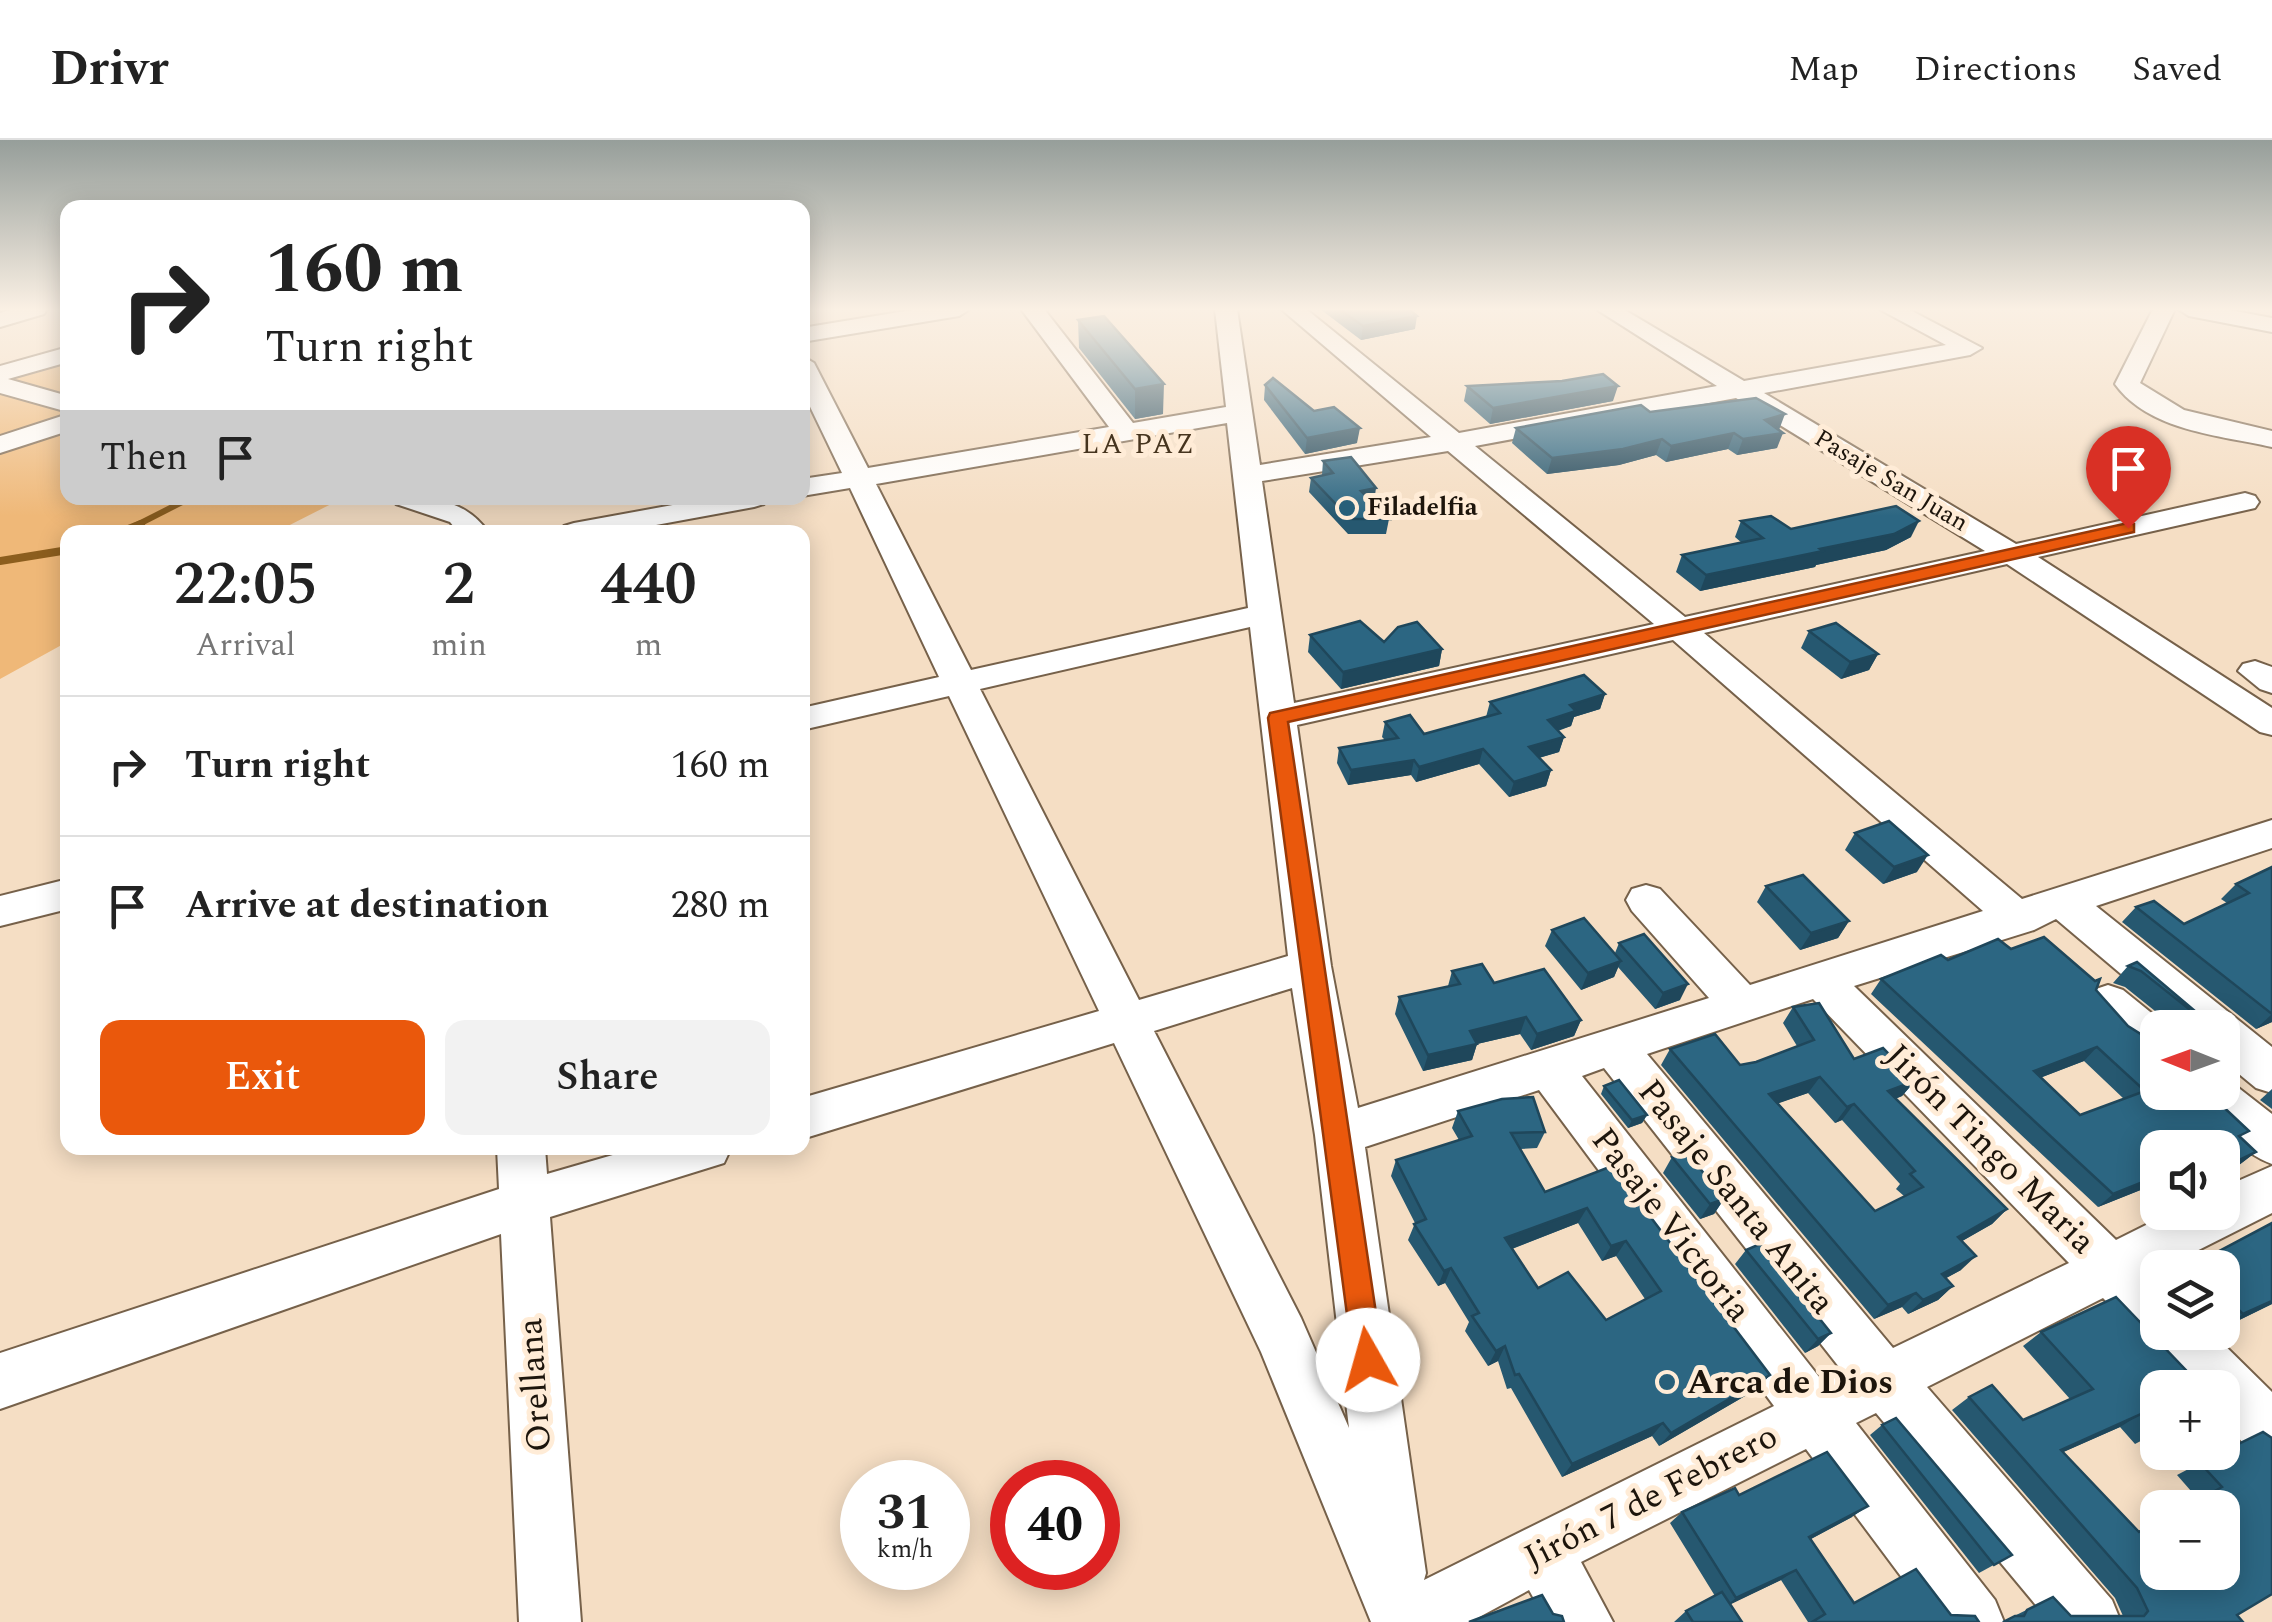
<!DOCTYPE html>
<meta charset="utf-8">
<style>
body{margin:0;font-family:Spectral,serif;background:#f2f2f2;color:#222;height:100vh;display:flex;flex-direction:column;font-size:38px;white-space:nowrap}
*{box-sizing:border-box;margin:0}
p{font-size:32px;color:#767676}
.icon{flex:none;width:55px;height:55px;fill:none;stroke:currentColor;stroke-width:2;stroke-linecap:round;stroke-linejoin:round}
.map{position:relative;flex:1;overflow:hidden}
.details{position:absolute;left:60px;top:385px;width:750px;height:630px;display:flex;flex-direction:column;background:#fff;border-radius:20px;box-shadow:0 5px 25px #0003}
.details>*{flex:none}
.banner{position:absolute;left:60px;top:60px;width:750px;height:305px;border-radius:20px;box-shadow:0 5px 25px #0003;background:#fff;color:#222;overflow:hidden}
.needle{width:65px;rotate:271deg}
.controls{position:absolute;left:2140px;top:870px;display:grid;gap:20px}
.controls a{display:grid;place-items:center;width:100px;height:100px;border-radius:20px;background:#fff;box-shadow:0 5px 25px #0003;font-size:50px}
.speed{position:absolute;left:840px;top:1320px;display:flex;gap:20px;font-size:50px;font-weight:700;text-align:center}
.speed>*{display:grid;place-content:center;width:130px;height:130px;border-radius:50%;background:#fff;box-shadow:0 5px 25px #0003;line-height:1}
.speed small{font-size:25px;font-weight:400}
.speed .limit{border:15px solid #d22;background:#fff;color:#111}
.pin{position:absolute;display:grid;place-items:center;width:85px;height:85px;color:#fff;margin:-102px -42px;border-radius:50% 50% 50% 0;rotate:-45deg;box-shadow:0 0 10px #0007}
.pin .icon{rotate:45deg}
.me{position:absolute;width:110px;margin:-55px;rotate:353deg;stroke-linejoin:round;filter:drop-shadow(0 0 8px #0008)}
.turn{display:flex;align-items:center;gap:35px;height:210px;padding:0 40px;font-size:45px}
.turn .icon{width:130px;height:130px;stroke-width:2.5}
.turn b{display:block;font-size:70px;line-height:85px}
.then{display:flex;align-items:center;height:95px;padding:0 40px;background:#0003;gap:20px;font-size:38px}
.eta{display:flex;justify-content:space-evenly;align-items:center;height:170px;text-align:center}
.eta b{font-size:60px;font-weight:600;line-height:70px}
.primary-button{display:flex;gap:20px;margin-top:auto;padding:20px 40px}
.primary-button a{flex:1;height:115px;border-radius:20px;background:#ea580c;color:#fff;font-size:40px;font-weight:600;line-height:115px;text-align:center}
.primary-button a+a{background:#f2f2f2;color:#222}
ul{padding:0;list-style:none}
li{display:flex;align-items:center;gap:30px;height:140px;padding:0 40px;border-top:2px solid #e0e0e0}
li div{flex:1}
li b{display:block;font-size:38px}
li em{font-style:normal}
header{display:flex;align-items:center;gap:60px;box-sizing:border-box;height:140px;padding:0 50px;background:#fff;border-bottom:2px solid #e0e0e0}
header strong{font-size:48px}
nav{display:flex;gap:55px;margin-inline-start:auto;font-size:35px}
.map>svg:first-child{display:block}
</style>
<header>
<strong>Drivr</strong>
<nav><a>Map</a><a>Directions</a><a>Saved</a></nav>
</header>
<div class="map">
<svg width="2272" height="1482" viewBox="0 0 2272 1482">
<rect width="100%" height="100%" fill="#f5dec4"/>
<path fill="#efb878" d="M67 207 68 358H343L276 392H68L67 502 0 539V225Z"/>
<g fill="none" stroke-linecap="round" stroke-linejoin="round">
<path stroke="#8c5e1e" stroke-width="6" d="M135 386 190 358"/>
<g stroke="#8c5e1e" stroke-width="8">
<path d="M121 392 141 384"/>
<path d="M0 421 68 410"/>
</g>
<g stroke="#76614a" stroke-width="4">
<g id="minor">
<path d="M12 169H47L44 174 0 187V173Z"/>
<path d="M918 169H970L959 176 802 202V188Z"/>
<path d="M1021 169H1044L1133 283 1226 267 1215 169H1237L1260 325 1431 297 1281 169H1306L1459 293 1717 246 1596 169H1623L1744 241 1946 205 1879 169H1908L1982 208 1970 215 1764 253 2016 404 2245 353 2255 356 2259 362 2255 368 2038 417 2272 568V595L2260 592 2007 424 1704 493 2022 759 2272 680V708L2096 766 2272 907V953L2256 948 2222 920V888H2185L2056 779 2034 790 1854 846 2116 1100 2172 1072H2222V1048L2272 1026V1073L2151 1134 2158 1140V1192H2211L2272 1252V1320L2252 1312 2222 1281V1248H2190L2154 1211 2149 1199 2139 1195 2103 1158 1927 1247 2112 1460 2121 1482H2050L1876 1273 1856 1283 1995 1460 2004 1482H1935L1806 1309 1581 1422 1613 1482H1547L1529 1450 1470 1482H1371L1261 1212 1114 903 802 999V958L1099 871 949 556 802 590V568L939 537 850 348 802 356V339L842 333 802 250V216L814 223 868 328 1109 287ZM1736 258 1985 411 1685 477 1475 306ZM1227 283 1248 468 971 530 876 344ZM1448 311 1654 484 1294 563 1262 341ZM1250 487 1288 816 1139 860 980 549ZM1673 500 1983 771 1750 845 1660 749 1646 745 1632 749 1626 760 1632 771 1709 858 1358 968 1331 826 1297 585ZM1292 848 1315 995 1349 1288 1301 1178 1154 891ZM1813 859 2069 1123 1893 1208 1647 914ZM1604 928 1843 1232 1823 1242 1582 936ZM1539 950 1774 1266 1424 1440 1426 1433 1365 1007Z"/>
<path d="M2153 169H2175L2140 243 2184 270 2272 291V307C2219 295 2149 291 2115 244Z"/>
<path d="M2178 169H2224L2272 178V192L2189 176Z"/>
<path d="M68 207V222L8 239 68 256V272L0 253V226Z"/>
<path d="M68 274V291L0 313V296Z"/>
<path d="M392 358C430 356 465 359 488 392H458L450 382 396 364Z"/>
<path d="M711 358H768L764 364 754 367 618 392H559L564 386 574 383Z"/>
<path d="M2255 521 2272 527V553L2260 549 2238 531 2243 524Z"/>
<path d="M68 739V769L0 786V756Z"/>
<path d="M2108 845 2123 850 2170 888H2158V922C2132 913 2099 886 2086 862L2093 850Z"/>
<path d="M2222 935 2272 974V1024C2243 1013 2205 980 2191 952H2222Z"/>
<path d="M497 1008H545L547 1034 637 1008H731L724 1023 550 1077 581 1482H519L501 1094 0 1269V1213L499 1049Z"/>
</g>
</g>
<use href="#minor" fill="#fff" fill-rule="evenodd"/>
</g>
<g fill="#265870" fill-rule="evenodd">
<path d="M1320 169H1409L1415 189 1361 200Z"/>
<path d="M1078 180 1163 274 1135 279 1079 208Z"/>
<path d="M1265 245 1314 271 1357 303 1305 314 1264 260Z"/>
<path d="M1467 246 1613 261 1490 284 1464 261Z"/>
<path d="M1516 288 1779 290 1777 308 1737 315 1728 309 1666 322 1656 315 1619 325 1547 334 1512 303Z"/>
<path d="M1323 321 1374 362H1372L1389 379 1386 394H1348L1309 352 1311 338 1322 335Z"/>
<path d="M1741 381 1791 389 1911 397 1886 410 1816 425 1815 427 1700 451 1676 432 1682 415 1742 403 1735 397Z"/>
<path d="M1809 491 1878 514 1869 530 1841 539 1801 508Z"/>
<path d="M1310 495 1384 502 1442 509 1439 526 1341 549 1308 512Z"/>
<path d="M1605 554 1600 569 1574 577 1571 586 1558 591 1564 597 1559 612 1539 618 1551 630 1546 646 1509 657 1479 624 1416 642 1411 635 1348 645 1337 623 1339 608 1385 600 1382 597 1385 582 1424 594 1486 577 1490 562Z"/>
<path d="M1855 693 1917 732 1883 744 1845 710Z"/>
<path d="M2272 727V882L2256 889 2122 782 2136 767 2184 784 2227 763 2221 759 2236 744Z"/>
<path d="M1766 746 1849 781 1838 798 1800 810 1757 762Z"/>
<path d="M1552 790 1615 813 1619 803 1680 860 1655 869 1618 827 1614 837 1581 850 1545 806Z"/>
<path d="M2011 809 2158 952 2240 998 2256 1012 2239 1025 2222 1033V1008L2158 1043 2098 1067 1871 854 1881 839 1948 820ZM2084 921 2124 959 2080 975 2040 938Z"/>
<path d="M2137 822 2196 872 2180 888H2166L2170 883 2125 847 2113 843 2128 826Z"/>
<path d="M1452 831 1494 843 1581 880 1574 896 1531 910 1520 894 1477 904 1472 920 1423 931 1395 874 1399 857 1448 846Z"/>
<path d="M1793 867 1854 919 1915 941 1902 956 1895 959 2007 1069 1992 1084 1962 1101 1961 1130 1946 1138 1953 1146 1938 1160 1908 1174 1902 1167 1874 1179 1661 925 1670 909 1740 925 1756 922 1797 906 1783 883ZM1808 953 1835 983 1842 980 1900 1044 1896 1049 1904 1056 1875 1071 1778 963Z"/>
<path d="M1604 946 1647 975 1642 983 1628 988 1601 954Z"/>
<path d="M2272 949V969L2260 960Z"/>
<path d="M1458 971 1545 992 1537 1008 1520 1009 1545 1052 1612 1026 1770 1235 1757 1249 1659 1306 1652 1296 1562 1337 1511 1248 1507 1249 1498 1221 1488 1226 1465 1191 1469 1182 1445 1143 1438 1146 1408 1100 1415 1083 1391 1036 1396 1020 1459 1000 1452 988ZM1578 1083 1602 1121 1616 1116 1645 1159 1606 1180 1538 1148 1512 1109Z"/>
<path d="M1672 1017 1724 1059 1714 1074 1700 1079 1663 1033Z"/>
<path d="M2272 1083V1164L2223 1188 2222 1128H2189Z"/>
<path d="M1746 1110 1831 1193 1818 1206 1805 1213 1735 1124Z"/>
<path d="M2116 1157 2158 1292 2135 1304 2120 1287 2063 1312 2138 1391 2158 1381V1432L2222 1368H2182L2198 1359 2177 1335 2221 1312 2237 1475 2002 1482 2053 1457 2071 1476H2123L2115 1458 1952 1270 1969 1257 2023 1280 2070 1259 2023 1206 2041 1192Z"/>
<path d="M1882 1285 2012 1415 1979 1433 1870 1295Z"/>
<path d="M1739 1355 1852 1377 1811 1399 1854 1463 1951 1475 1979 1482H1808L1781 1440 1730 1464 1742 1482H1674L1686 1471 1715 1456 1670 1383 1682 1372Z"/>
</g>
<g fill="#1f475b">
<path d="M1417 176 1415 189 1361 200 1363 186Z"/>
<path d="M1164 244 1163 274 1135 279V249Z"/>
<path d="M1618 246 1613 261 1490 284 1493 268Z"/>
<path d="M1785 274 1779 290 1765 280Z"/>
<path d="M1360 288 1357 303 1305 314 1307 298Z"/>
<path d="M1734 293 1728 309 1666 322 1671 306Z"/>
<path d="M1783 293 1777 308 1737 315 1743 299Z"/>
<path d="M1662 299 1656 315 1619 325 1547 334 1552 318Z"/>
<path d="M1376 348 1374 362 1359 366 1361 351Z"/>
<path d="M1919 381 1911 397 1886 410 1816 425 1815 427 1700 451 1706 435 1820 409Z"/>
<path d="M1442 509 1439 526 1341 549 1343 532Z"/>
<path d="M1878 514 1869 530 1841 539 1850 522Z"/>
<path d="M1605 554 1600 569 1574 577 1571 586 1543 595 1548 580 1570 565Z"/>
<path d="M1564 597 1559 612 1524 622 1529 607Z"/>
<path d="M1483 609 1479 624 1416 642 1419 627Z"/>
<path d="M1414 620 1411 635 1348 645 1351 630Z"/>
<path d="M1551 630 1546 646 1509 657 1514 642Z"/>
<path d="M1928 715 1917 732 1883 744 1894 727Z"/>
<path d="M1849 781 1838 798 1800 810 1811 793Z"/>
<path d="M1621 821 1614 837 1581 850 1588 833Z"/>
<path d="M1688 844 1680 860 1655 869 1663 853Z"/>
<path d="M2196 872 2180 888H2171L2178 880Z"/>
<path d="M2272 874V882L2256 889Z"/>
<path d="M1526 877 1520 894 1477 904 1472 920 1423 931 1428 915 1470 891Z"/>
<path d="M1581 880 1574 896 1531 910 1537 894Z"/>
<path d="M2097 907 2084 921 2021 945 2034 931Z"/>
<path d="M1820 937 1808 953 1759 970 1769 954Z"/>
<path d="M1915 941 1902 956 1875 967 1888 951Z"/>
<path d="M1854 964 1842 980 1835 983 1847 967Z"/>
<path d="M1647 975 1642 983 1628 988 1632 980Z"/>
<path d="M2256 1012 2239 1025 2222 1033V1029L2227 1026Z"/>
<path d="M2158 1036V1043L2098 1067 2113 1054Z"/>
<path d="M1724 1059 1714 1074 1700 1079 1710 1064Z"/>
<path d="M1587 1068 1578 1083 1498 1114 1505 1098Z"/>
<path d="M2007 1069 1992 1084 1943 1112 1958 1097Z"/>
<path d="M1626 1101 1616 1116 1602 1121 1611 1106Z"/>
<path d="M1976 1116 1961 1130 1928 1148 1942 1134Z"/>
<path d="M1451 1128 1445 1143 1438 1146 1444 1131Z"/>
<path d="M1953 1146 1938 1160 1908 1174 1923 1160Z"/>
<path d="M1916 1153 1902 1167 1874 1179 1888 1165Z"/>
<path d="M2272 1161V1164L2223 1188 2243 1174Z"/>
<path d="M1831 1193 1818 1206 1805 1213 1818 1199Z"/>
<path d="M1505 1206 1498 1221 1488 1226 1496 1211Z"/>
<path d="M1770 1235 1757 1249 1659 1306 1671 1293Z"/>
<path d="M2141 1274 2120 1287 2041 1322 2061 1310Z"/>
<path d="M1663 1283 1652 1296 1562 1337 1572 1324Z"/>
<path d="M1868 1366 1852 1377 1794 1408 1809 1397Z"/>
<path d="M1796 1430 1781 1440 1723 1468 1736 1458Z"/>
</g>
<g fill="#2c6682" stroke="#1f475b" stroke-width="2.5" fill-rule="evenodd">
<path d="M1339 169H1409L1417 176 1363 186Z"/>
<path d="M1104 176 1164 244 1135 249 1078 180Z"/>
<path d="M1603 234 1618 246 1493 268 1467 246 1562 241Z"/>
<path d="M1273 238 1314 271 1334 267 1360 288 1307 298 1265 245Z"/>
<path d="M1756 258 1785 274 1765 280 1783 293 1743 299 1734 293 1671 306 1662 299 1623 309 1552 318 1516 288 1641 265 1650 272Z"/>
<path d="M1351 317 1376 348 1361 351 1389 379H1350L1311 338 1333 333 1323 321Z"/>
<path d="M1896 366 1919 381 1894 394 1820 409 1823 411 1706 435 1682 415 1763 398 1741 381 1771 376 1791 389Z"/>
<path d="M1360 481 1384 502 1398 487 1417 482 1442 509 1343 532 1310 495Z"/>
<path d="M1836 483 1878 514 1850 522 1809 491Z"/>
<path d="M1584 535 1605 554 1570 565 1576 571 1548 580 1564 597 1529 607 1551 630 1514 642 1483 609 1419 627 1414 620 1351 630 1339 608 1398 598 1385 582 1410 575 1424 594 1500 573 1490 562Z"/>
<path d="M1889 681 1928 715 1894 727 1855 693Z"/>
<path d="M2272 727V874L2136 767 2154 761 2184 784 2249 753 2236 744Z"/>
<path d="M1803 735 1849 781 1811 793 1766 746Z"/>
<path d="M1584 778 1621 821 1588 833 1552 790Z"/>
<path d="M1644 794 1688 844 1663 853 1619 803Z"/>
<path d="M2044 797 2095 841 2100 839 2096 850 2128 886 2158 905V920L2153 922 2158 926V952H2188L2202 965 2215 959 2249 991 2239 996 2256 1012 2227 1026 2222 1022V1008H2158V1036L2113 1054 1881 839 1941 815 1948 820 1998 799 2011 809ZM2097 907 2145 951 2080 975 2034 931Z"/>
<path d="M2137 822 2196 872 2178 880V876L2190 874 2189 869 2141 831 2128 826Z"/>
<path d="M1482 824 1494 843 1544 829 1581 880 1537 894 1526 877 1470 891 1477 904 1428 915 1399 857 1460 844 1452 831Z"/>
<path d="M1819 863 1854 919 1883 908 1915 941 1888 951 2007 1069 1958 1097 1976 1116 1942 1134 1953 1146 1923 1160 1916 1153 1888 1165 1670 909 1715 894 1740 925 1756 922 1814 900 1793 867ZM1820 937 1847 967 1854 964 1915 1031 1910 1034 1923 1047 1875 1071 1769 954Z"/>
<path d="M1619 940 1647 975 1632 980 1604 946Z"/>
<path d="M1533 957 1545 992 1511 993 1545 1052 1612 1026 1770 1235 1671 1293 1663 1283 1572 1324 1519 1234 1515 1235 1505 1206 1496 1211 1472 1176 1479 1173 1451 1128 1444 1131 1414 1084 1426 1079 1396 1020 1472 996 1458 971 1502 959ZM1587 1068 1611 1106 1626 1101 1661 1151 1606 1180 1568 1132 1538 1148 1505 1098Z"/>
<path d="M1687 1012 1724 1059 1710 1064 1672 1017Z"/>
<path d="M2272 1083V1161L2243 1174 2222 1154V1128H2195L2193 1125Z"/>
<path d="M1760 1104 1831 1193 1818 1199 1746 1110Z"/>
<path d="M2116 1157 2203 1248H2158L2157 1291 2141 1274 2061 1310 2139 1392 2158 1382V1432H2222V1368H2184L2222 1347 2200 1323 2263 1292 2272 1298V1454L2237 1475 2243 1482H2003L2015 1476H2024L2027 1470 2053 1457 2071 1476H2144L2148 1471 2137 1448 1969 1257 1992 1245 2023 1280 2093 1249 2041 1192Z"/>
<path d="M1896 1278 2012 1415 1994 1425 1882 1285Z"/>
<path d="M1827 1312 1868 1366 1809 1397 1854 1463 1916 1429 1951 1475 1975 1476 1979 1482H1812L1825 1474 1796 1430 1736 1458 1682 1372 1735 1348 1739 1355Z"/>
<path d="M1722 1452 1742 1482H1693L1686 1471Z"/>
<path d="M1542 1455 1553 1474 1562 1476 1564 1482H1469Z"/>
</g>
<linearGradient id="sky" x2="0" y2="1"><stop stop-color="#969e9a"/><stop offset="0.45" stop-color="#faf0e4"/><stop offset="1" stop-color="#faf0e4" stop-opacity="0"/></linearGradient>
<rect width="2272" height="376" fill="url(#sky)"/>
<path fill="#ea580c" stroke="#983908" stroke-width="2.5" d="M2128 383 2134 384V392L1288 582 1383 1220 1379 1230 1368 1235 1357 1230 1353 1220 1268 578 1270 573Z"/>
<g fill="#275f79" stroke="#ffecd7" stroke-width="4">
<circle cx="1347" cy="368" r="10"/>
<circle cx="1667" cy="1242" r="10"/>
</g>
<g text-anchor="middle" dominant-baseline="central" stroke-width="10" stroke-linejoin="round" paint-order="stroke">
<g font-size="25" fill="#1d150c" stroke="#ffecd7">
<text transform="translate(1891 341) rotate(31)">Pasaje San Juan</text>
</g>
<g font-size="25" font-weight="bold" fill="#1d150c" stroke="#ffecd7" text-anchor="start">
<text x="1367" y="368">Filadelfia</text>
</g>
<g font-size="28" letter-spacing="2.5" fill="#46341e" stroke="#ffecd7">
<text x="1139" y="304">LA PAZ</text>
</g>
<g font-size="35" fill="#1d150c" stroke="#ffecd7">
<text transform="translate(1990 1009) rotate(45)">Jirón Tingo Maria</text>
<text transform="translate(1736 1057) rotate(51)">Pasaje Santa Anita</text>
<text transform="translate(1671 1085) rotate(52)">Pasaje Victoria</text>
<text transform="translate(535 1245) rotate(-94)">Orellana</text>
<text transform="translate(1651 1357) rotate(-27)">Jirón 7 de Febrero</text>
</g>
<g font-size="35" font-weight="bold" fill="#1d150c" stroke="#ffecd7" text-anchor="start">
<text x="1687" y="1242">Arca de Dios</text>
</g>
</g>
</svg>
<div class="controls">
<a><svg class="needle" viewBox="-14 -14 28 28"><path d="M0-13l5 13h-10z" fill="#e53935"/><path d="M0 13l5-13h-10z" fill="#767676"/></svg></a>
<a><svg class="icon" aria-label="sound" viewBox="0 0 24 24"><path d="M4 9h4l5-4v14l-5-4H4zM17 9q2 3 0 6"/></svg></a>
<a><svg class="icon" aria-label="layers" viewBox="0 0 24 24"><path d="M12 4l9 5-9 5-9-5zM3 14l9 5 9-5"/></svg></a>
<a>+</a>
<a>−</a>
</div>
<div class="speed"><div>31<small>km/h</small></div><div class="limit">40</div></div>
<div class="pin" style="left:2128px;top:388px;background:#d93025"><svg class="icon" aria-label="arrive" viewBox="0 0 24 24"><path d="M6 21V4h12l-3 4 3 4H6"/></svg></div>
<svg class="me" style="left:1368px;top:1220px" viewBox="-20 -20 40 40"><circle r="19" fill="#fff"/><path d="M0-13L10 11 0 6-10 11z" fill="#ea580c"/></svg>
<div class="banner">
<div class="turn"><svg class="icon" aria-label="right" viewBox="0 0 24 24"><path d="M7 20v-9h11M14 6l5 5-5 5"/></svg><div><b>160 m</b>Turn right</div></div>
<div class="then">Then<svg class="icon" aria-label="arrive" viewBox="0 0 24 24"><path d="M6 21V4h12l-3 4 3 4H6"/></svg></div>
</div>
<section class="details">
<div class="eta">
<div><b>22:05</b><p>Arrival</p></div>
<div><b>2</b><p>min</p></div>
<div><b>440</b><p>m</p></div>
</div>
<ul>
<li><svg class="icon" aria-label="right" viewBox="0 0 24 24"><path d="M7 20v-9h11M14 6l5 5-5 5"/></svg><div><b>Turn right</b></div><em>160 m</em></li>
<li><svg class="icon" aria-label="arrive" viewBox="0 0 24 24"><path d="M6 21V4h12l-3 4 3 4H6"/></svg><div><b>Arrive at destination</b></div><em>280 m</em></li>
</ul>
<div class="primary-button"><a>Exit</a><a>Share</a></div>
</section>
</div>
